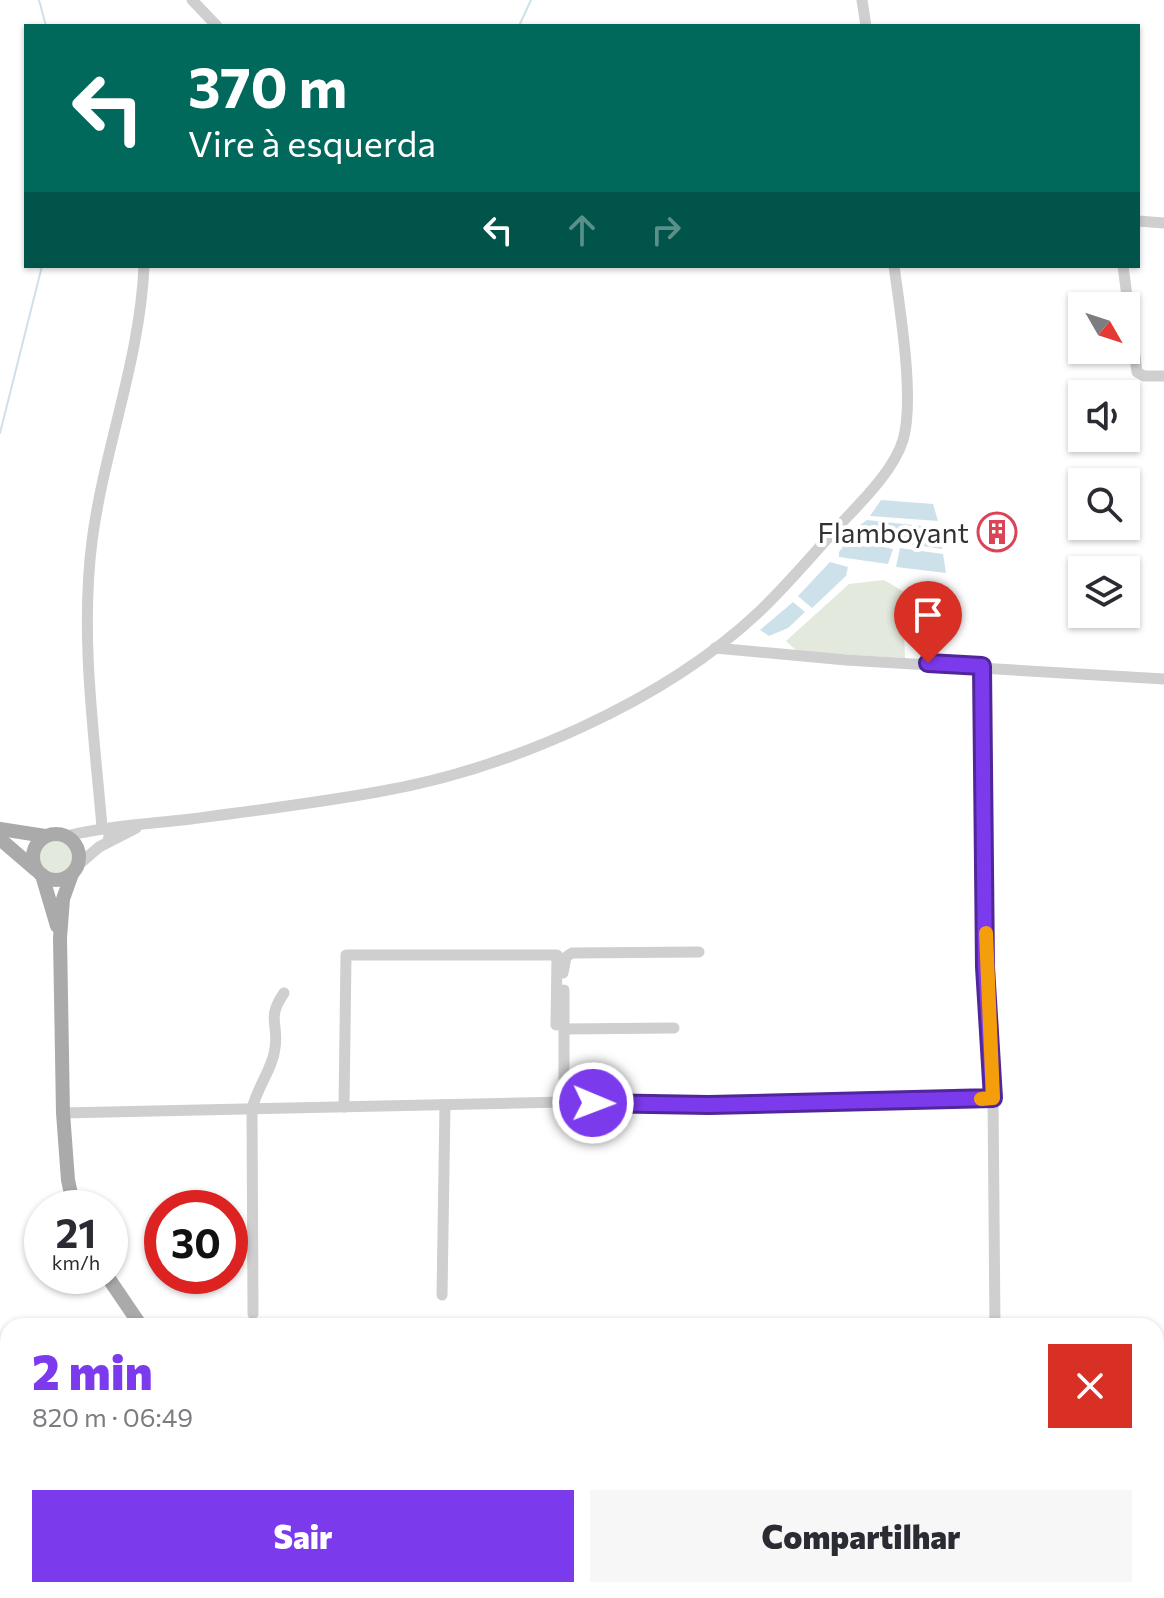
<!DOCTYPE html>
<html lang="pt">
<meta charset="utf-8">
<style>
body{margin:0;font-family:Commissioner,sans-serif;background:#f7f7f7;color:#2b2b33;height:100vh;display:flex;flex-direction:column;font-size:30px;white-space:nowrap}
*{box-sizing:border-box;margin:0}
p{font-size:26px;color:#7c7c81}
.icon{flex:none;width:44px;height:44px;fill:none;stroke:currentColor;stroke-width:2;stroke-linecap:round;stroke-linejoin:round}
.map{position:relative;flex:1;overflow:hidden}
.sheet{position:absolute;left:0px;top:1318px;width:1164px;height:280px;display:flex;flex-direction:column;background:#fff;border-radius:24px 24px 0 0;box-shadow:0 2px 6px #0004}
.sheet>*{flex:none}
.top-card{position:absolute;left:24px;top:24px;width:1116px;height:244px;border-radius:0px;box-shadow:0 2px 6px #0004;background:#00695c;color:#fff;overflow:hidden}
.needle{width:52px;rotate:129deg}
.buttons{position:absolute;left:1068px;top:292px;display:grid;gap:16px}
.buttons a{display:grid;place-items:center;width:72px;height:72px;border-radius:0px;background:#fff;box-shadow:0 2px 6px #0004;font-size:40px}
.speed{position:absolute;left:24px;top:1190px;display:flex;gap:16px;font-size:40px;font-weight:700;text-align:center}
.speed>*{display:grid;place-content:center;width:104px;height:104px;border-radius:50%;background:#fff;box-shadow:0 2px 6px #0004;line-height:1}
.speed small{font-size:20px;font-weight:400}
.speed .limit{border:12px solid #d22;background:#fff;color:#111}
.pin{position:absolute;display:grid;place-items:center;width:68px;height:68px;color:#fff;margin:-82px -34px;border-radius:50% 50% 50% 0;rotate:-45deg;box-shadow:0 0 8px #0007}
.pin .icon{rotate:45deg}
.me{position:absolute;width:88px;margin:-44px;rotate:91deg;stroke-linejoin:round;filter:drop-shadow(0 0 6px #0008)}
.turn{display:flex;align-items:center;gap:28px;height:168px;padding:0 32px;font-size:36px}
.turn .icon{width:104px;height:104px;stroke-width:2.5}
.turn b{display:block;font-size:56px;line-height:68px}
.lanes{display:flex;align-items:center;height:76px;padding:0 32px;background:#0003;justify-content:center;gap:40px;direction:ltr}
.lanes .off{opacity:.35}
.round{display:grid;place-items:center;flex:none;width:84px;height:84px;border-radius:0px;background:#f7f7f7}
.headline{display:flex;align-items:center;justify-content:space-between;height:136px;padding:0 32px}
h1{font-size:48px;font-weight:800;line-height:60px;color:#7c3aed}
.primary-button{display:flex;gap:16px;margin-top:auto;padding:16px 32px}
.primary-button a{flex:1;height:92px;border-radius:0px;background:#7c3aed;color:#fff;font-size:32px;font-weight:800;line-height:92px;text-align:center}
.primary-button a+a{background:#f7f7f7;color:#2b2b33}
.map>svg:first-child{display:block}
</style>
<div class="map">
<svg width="1164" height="1598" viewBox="0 0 1164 1598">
<rect width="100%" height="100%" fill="#fff"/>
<g fill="#e3e9dc">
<path d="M884 580 926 605 904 629 905 658 798 652 786 641 849 584Z"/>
<circle cx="56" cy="857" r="19"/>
</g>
<g fill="#cde1ea">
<path d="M881 500 933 504 938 521 870 516Z"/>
<path d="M867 520 940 528 942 549 855 536 856 528Z"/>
<path d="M848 540 893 549 888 564 839 557V552Z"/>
<path d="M900 548 943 554 946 573 896 567Z"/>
<path d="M830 562 848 567 846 576 812 608 798 596Z"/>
<path d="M793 602 805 612 788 628 769 636 760 630Z"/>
</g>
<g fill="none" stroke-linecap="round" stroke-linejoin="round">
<g stroke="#cde1ea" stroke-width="2">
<path d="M39 0 46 26"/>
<path d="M519 26 531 0"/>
<path d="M0 433 42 266"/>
</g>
<g stroke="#cfcfcf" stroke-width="11">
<path d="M192 0 217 26"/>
<path d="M862 0 866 26"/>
<path d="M1138 221 1164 223"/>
<path d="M1123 266 1137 372 1144 376H1164"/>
<path d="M715 648 846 660 1164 679"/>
<path d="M982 666 985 967 993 1098 995 1326"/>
<path d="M66 836C108 826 149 824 191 819 253 811 316 803 377 792 507 770 664 702 760 611 786 586 810 558 834 531 856 507 893 473 903 440 915 400 900 310 894 266"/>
<path d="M108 841 110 832 102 827C94 733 80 636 92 541 104 449 140 360 144 266"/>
<path d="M76 867 99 847 136 828"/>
<path d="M563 973 566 957 572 953 699 952"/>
<path d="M564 990V1102"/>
<path d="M564 1029 674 1028"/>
<path d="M344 1107 346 955H557L556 1025"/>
<path d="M63 1113 564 1102 709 1105 993 1098"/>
<path d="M442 1295 445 1105"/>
<path d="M253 1314 252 1109C257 1087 273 1068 275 1048 279 1023 266 1019 284 993"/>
<path d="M1156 1372 1164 1370"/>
<path d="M0 1426H8"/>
<path d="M1156 1507H1164"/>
<path d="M0 1590 8 1564"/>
<path d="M997 1590 998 1598"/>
</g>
<g stroke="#aaa" stroke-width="14">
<path d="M0 829 45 836"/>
<circle cx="56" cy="857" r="23"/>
<path d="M0 839 36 870"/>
<path d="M72 874 63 899 60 938 63 1113 68 1180 74 1208"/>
<path d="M42 875 57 926"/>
<path d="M107 1276 141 1326"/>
<path d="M338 1590 344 1598"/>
</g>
</g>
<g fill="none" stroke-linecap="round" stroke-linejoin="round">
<g stroke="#51269a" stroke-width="20">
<path id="route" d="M593 1103 709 1105 993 1098 985 967 982 666 928 663"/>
</g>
<use href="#route" stroke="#7c3aed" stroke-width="14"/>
<path stroke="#f59e0b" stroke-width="14" d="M981 1099 993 1098 986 933"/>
</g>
<defs>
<g id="building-ring" transform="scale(2)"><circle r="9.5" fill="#fff" stroke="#db4357" stroke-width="1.5"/><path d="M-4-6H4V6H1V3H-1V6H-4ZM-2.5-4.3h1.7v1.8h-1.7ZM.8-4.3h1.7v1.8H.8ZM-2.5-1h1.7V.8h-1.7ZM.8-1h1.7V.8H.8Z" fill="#db4357"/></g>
</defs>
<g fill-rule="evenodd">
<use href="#building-ring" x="997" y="532"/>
</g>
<g text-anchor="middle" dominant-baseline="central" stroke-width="8" stroke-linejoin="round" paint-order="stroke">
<g font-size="28" fill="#323232" stroke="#fff" text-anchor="end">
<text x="969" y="532">Flamboyant</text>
</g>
</g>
</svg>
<div class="buttons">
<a><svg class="needle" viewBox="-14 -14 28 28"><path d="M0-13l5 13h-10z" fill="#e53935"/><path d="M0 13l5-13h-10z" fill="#7c7c81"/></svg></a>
<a><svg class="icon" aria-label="sound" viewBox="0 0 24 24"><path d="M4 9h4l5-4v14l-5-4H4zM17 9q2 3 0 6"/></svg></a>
<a><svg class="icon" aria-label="search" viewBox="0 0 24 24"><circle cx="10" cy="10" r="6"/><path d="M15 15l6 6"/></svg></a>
<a><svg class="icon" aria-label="layers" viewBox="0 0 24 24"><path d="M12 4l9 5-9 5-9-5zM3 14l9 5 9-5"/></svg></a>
</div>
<div class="speed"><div>21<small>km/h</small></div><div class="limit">30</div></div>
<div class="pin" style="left:928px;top:663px;background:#d93025"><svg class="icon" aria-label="arrive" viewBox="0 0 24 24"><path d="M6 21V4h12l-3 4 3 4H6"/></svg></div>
<svg class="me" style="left:593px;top:1103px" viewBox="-20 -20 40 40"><circle r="17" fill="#7c3aed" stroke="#fff" stroke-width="3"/><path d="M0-11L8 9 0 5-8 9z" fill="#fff"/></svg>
<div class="top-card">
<div class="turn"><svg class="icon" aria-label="left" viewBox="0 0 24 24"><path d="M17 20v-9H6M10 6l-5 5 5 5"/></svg><div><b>370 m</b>Vire à esquerda</div></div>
<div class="lanes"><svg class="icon" aria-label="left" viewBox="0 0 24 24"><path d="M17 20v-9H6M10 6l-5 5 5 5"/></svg><svg class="icon off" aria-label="ahead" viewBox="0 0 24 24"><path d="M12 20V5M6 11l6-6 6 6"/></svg><svg class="icon off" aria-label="right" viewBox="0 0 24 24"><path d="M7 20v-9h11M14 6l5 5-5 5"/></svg></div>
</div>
<section class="sheet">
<div class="headline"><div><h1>2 min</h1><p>820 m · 06:49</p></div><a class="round" style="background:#d93025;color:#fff"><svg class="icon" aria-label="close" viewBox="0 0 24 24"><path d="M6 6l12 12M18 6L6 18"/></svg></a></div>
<div class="primary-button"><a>Sair</a><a>Compartilhar</a></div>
</section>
</div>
